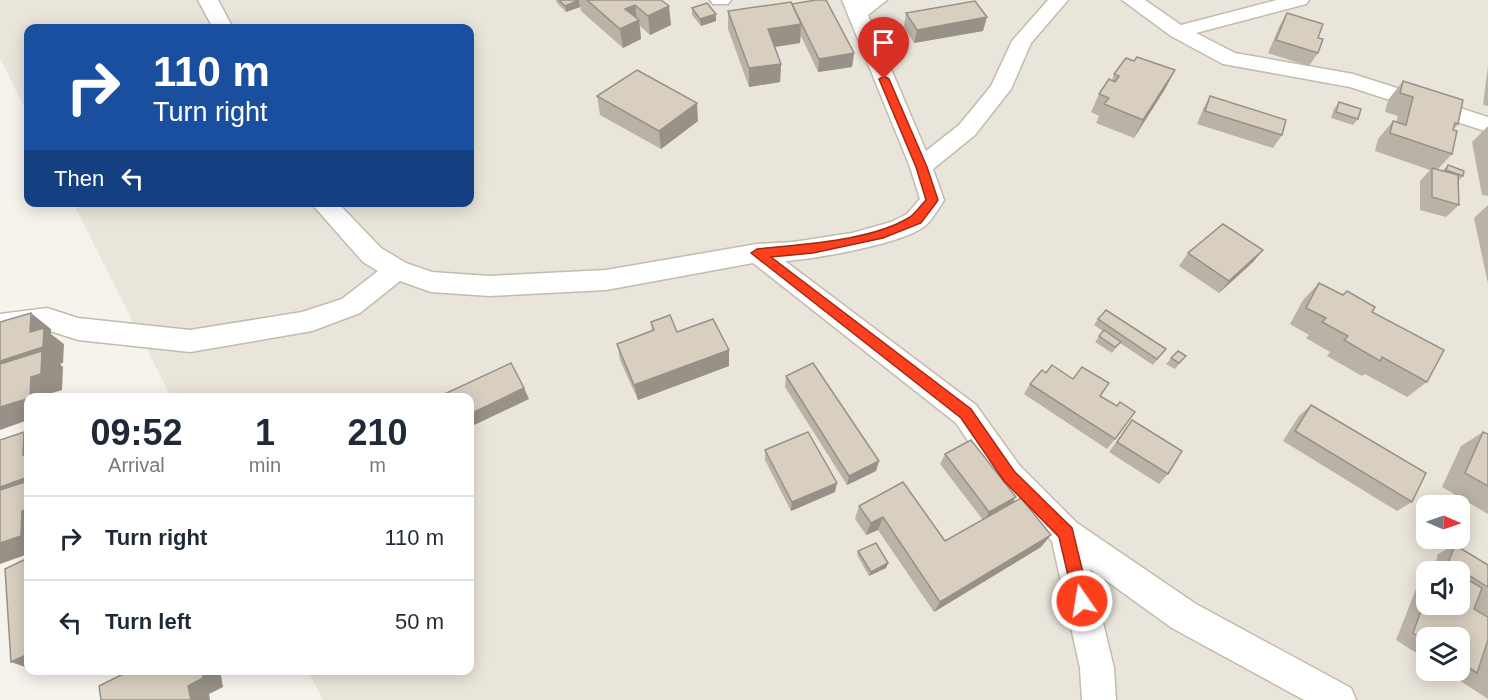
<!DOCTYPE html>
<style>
body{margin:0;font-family:Arial,sans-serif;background:#f6f6f7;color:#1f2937;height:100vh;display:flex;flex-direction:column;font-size:22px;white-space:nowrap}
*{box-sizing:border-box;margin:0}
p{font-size:20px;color:#747a83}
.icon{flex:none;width:33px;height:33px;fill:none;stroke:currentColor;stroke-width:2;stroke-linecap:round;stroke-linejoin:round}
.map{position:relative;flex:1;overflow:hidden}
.side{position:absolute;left:24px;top:393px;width:450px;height:282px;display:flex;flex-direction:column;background:#fff;border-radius:12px;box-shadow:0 3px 15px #0003}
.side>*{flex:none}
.top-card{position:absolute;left:24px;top:24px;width:450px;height:183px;border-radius:12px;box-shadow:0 3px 15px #0003;background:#1a4fa0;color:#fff;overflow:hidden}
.needle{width:39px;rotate:92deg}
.buttons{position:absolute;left:1416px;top:495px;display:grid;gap:12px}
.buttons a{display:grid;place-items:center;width:54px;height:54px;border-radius:12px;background:#fff;box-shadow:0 3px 15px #0003;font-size:30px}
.pin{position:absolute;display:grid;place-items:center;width:51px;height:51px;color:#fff;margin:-62px -26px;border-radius:50% 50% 50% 0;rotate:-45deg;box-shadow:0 0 6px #0007}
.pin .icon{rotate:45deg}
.me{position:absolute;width:66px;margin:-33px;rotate:347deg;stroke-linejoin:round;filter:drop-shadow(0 0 4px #0008)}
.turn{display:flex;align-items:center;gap:21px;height:126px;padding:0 30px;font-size:27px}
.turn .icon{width:78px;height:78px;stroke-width:2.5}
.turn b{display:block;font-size:42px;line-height:51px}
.then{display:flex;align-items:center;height:57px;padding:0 30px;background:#0003;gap:12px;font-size:22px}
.eta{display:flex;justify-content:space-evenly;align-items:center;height:102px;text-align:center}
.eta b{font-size:36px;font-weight:700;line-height:42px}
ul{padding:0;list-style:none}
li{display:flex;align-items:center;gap:18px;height:84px;padding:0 30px;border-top:2px solid #e0e1e3}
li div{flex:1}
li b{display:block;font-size:22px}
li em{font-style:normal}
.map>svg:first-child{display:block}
</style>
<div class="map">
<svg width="1488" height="700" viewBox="0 0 1488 700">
<rect width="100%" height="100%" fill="#f6f3ec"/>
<path fill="#eae5da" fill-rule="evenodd" d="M0 0H1488V700H323L308 671 470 670V398L171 397 73 203 470 202V28H28V115L0 58ZM1426 506H1460V538H1426ZM1426 572H1460V604H1426ZM1426 638H1460V670H1426Z"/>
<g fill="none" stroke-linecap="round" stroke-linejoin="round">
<g stroke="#c2bbae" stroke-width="3">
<g id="street">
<path d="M198 0H218L233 28H213Z"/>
<path d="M710 0H731L728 4H713Z"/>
<path d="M842 0H887L868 15 926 151 959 125 991 86 1012 41 1048 0H1068L1031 43 1011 89 975 135 933 169 944 200C939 208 932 220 925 226 902 244 815 259 785 261L976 405 1020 466 1077 523 1196 604 1351 688 1356 700H1304L1172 628 1090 569 1114 668 1116 700H1082L1080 668 1052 541 998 486 956 423 753 263 606 290 489 296 431 292 400 281 360 313 312 331 190 352 78 340 47 330 0 336V314L47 308 78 318 190 330 302 312 342 299 378 271 363 262 310 202H337L381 248 406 263 432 272 489 276 606 270 757 244 793 242 852 233 891 222 907 214 920 199 910 167Z"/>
<path d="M1122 0H1145L1181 25 1277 0H1309L1306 4 1196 33 1235 53 1353 74 1488 117V132L1350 87 1223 64 1171 36Z"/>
</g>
</g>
<use href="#street" fill="#fff" fill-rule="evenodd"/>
</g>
<g fill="#bab2a6" fill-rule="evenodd">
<path d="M556 0H578L580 7 566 12 557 3Z"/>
<path d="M579 0H661L671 25 650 35 640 26 641 39 623 48 581 11Z"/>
<path d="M792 4 854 53 852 67 818 72 801 36 800 43 775 47 781 64 780 82 749 87 728 29V11Z"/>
<path d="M692 8 716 14V21L701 26 692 15Z"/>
<path d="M906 13 983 31 914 43 904 26Z"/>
<path d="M1287 13 1318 53 1309 66 1268 53 1279 27Z"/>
<path d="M1134 61 1175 70 1165 89 1134 138 1096 123 1099 116 1091 112 1099 94 1112 80 1114 74Z"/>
<path d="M1488 66V106L1483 105Z"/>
<path d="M1403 81 1458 124 1453 130 1452 154 1437 170 1442 171 1448 165 1463 176 1458 181 1459 205 1446 217 1420 210V181L1430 170 1375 151 1378 139 1393 121 1396 122 1398 116 1385 112 1388 100Z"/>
<path d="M597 96 698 121 661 149 600 115Z"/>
<path d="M1210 96 1282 135 1273 148 1197 124 1203 109Z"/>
<path d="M1339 102 1358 119 1353 125 1331 118 1334 109Z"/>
<path d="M1488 126V196L1482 195 1472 142Z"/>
<path d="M1488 205V284L1474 218Z"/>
<path d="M1263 250 1253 262 1219 293 1179 266 1188 253Z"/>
<path d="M1319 283 1427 382 1407 397 1365 374 1362 376 1327 356 1330 352 1306 338 1309 335 1290 324 1303 300Z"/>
<path d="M1098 319 1166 349 1153 365 1120 343 1112 353 1095 342 1103 331 1094 325Z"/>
<path d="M651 322 729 350V366L638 400 620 360 617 344 652 331Z"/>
<path d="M1178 351 1186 356 1175 369 1166 364Z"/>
<path d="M786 376 876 471 847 485 785 387Z"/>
<path d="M1030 384 1100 396 1115 439 1107 449 1024 394Z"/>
<path d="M1311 405 1412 502 1397 511 1283 441 1299 416Z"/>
<path d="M1132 420 1168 474 1159 484 1109 452Z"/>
<path d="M1483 432 1488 434V514L1442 487 1461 446Z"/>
<path d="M765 450 835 492 791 511 765 460Z"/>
<path d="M945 454 1016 497 1013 502 1041 547 934 612 878 530 866 535 855 519 859 506 945 541 983 520 940 464Z"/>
<path d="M1455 545 1488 565V699L1459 680V679H1458L1444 670H1460V638H1426V659L1396 640 1423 571 1434 566 1438 554ZM1426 572H1460V604H1426Z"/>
<path d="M858 551 888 563 886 568 869 576 857 555Z"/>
</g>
<g fill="#979187">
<path d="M579 0 580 7 566 12 565 6Z"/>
<path d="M635 5 637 21 639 20 641 39 623 48 620 29 625 9Z"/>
<path d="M669 6 671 25 650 35 648 16Z"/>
<path d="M716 14V21L701 26 700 19Z"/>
<path d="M987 17 983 31 914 43 917 30Z"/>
<path d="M801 24 800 43 767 48 768 29Z"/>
<path d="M854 53 852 67 818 72 819 59Z"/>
<path d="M781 64 780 82 749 87V68Z"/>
<path d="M1175 70 1165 89 1134 138 1143 120Z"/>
<path d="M697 103 698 121 661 149 659 131Z"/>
<path d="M1263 250 1253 262 1219 293 1229 281Z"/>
<path d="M31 313 51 329V334L64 344 63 363 60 364 63 367 62 390 52 393V398H30L0 368V361Z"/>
<path d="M729 350V366L638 400 634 385Z"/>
<path d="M524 388 529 399 470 427V414Z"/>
<path d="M28 398V420L0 430V407Z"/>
<path d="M24 432 28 435V459L23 455Z"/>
<path d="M879 461 876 471 847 485 849 476Z"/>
<path d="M28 477V498L0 504V487Z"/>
<path d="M837 483 835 492 791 511 792 502Z"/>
<path d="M1016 497 1010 506 984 521 989 512Z"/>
<path d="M28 509V554L0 564V543L22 511Z"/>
<path d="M883 517 878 530 866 535 871 523Z"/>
<path d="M1051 535 1041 547 934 612 940 602Z"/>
<path d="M888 563 886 568 869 576 871 572Z"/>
<path d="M28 654V668L11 662Z"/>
<path d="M202 670H220L223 687 209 694 210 700H191L188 686Z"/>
</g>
<g fill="#d8cfc1" stroke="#979187" stroke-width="1.5">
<path d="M559 0H579L565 6Z"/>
<path d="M587 0H661L669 6 648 16 635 5 625 9 639 20 620 29Z"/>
<path d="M816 0H826L854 53 819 59 792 4Z"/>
<path d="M975 1 987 17 917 30 906 13Z"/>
<path d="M791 2 801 24 768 29 781 64 749 68 728 11Z"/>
<path d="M707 3 716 14 700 19 692 8Z"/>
<path d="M1287 13 1323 24 1318 38 1323 39 1318 53 1276 40Z"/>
<path d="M1137 57 1175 70 1143 120 1104 104 1109 98 1099 94 1109 79 1115 82 1119 76 1114 74 1126 58 1134 61Z"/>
<path d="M637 70 697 103 659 131 597 96Z"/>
<path d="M1403 81 1463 100 1458 124 1455 123 1453 130 1457 131 1452 154 1390 133 1393 121 1406 125 1413 97 1400 93Z"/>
<path d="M1210 96 1286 120 1282 135 1205 111Z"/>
<path d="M1339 102 1361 109 1358 119 1336 112Z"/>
<path d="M1448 165 1464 171 1463 176 1446 170Z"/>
<path d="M1432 168 1458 175 1459 205 1432 197Z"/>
<path d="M1223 224 1263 250 1229 281 1188 253Z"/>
<path d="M1319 283 1343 295 1347 291 1375 307 1372 312 1444 350 1427 382 1382 357 1380 361 1344 340 1348 336 1322 322 1326 318 1306 308Z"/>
<path d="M1106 310 1166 349 1157 359 1098 319Z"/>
<path d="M31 313 30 332 44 328 43 347 0 361V322Z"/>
<path d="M670 315 677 332 713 319 729 350 634 385 617 344 654 330 651 322Z"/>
<path d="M1104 330 1121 342 1115 347 1099 336Z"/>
<path d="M42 351 41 374 31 377 30 398 0 407V364Z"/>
<path d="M1178 351 1186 356 1179 363 1171 358Z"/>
<path d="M511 363 524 388 470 414V398H436Z"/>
<path d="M813 363 879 461 849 476 786 376Z"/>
<path d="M1052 365 1073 379 1082 367 1109 383 1100 396 1117 406 1120 402 1135 412 1115 439 1030 384 1042 370 1046 373Z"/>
<path d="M1311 405 1426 473 1412 502 1295 431Z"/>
<path d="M1132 420 1182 451 1168 474 1117 442Z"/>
<path d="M24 432 23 455 28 453V477L0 487V440Z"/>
<path d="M808 432 837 483 792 502 765 450Z"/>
<path d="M1483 432 1488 434V486L1465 473Z"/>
<path d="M971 440 1016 497 989 512 945 454Z"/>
<path d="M28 481V509L22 511 21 536 0 543V490Z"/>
<path d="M903 482 945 541 1021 498 1051 535 940 602 883 517 871 523 859 506Z"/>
<path d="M876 543 888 563 871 572 858 551Z"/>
<path d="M1455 545 1488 565V587L1448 563Z"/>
<path d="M28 558V654L11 662 5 569Z"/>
<path d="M1439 563 1453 572H1436Z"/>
<path d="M1460 575 1482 588 1474 609 1488 617V640L1477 673 1460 662V638H1426V642L1413 633 1426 597V604H1460Z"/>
<path d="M131 670H202L203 678 188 686 191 700H101L99 686Z"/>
</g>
<path fill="#fc3f1d" stroke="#a42913" stroke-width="1.5" d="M884 76 889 79 927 167 938 200 936 203 921 223 883 238 813 253 771 257 971 409 1014 471 1072 528 1090 601 1088 606 1082 609 1076 606 1074 601 1059 537 1004 481 961 418 751 253 757 249C802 244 872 241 910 217 916 213 921 205 926 200L916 167 879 79Z"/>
</svg>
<div class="buttons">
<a><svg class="needle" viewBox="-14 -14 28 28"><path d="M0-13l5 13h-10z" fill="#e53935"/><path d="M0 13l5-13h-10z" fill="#747a83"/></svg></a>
<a><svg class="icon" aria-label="sound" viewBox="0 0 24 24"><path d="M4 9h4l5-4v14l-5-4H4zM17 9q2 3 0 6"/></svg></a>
<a><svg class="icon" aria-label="layers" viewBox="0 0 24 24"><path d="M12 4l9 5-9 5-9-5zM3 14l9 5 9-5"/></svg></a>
</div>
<div class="pin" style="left:884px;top:79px;background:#d93025"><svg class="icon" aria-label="arrive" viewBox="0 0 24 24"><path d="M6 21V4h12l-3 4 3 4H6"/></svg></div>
<svg class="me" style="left:1082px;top:601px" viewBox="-20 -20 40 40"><circle r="17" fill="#fc3f1d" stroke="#fff" stroke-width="3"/><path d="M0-11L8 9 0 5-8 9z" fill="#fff"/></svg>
<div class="top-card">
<div class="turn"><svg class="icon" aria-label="right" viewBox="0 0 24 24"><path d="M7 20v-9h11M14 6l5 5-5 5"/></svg><div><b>110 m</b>Turn right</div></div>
<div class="then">Then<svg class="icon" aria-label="left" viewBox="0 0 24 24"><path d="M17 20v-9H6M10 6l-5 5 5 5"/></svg></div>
</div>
<section class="side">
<div class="eta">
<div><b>09:52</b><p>Arrival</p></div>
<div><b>1</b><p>min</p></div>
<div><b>210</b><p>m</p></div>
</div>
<ul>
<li><svg class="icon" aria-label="right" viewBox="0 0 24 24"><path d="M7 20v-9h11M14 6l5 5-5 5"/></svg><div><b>Turn right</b></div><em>110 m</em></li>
<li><svg class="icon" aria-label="left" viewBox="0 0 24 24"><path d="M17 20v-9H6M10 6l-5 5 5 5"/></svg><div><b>Turn left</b></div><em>50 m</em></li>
</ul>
</section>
</div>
